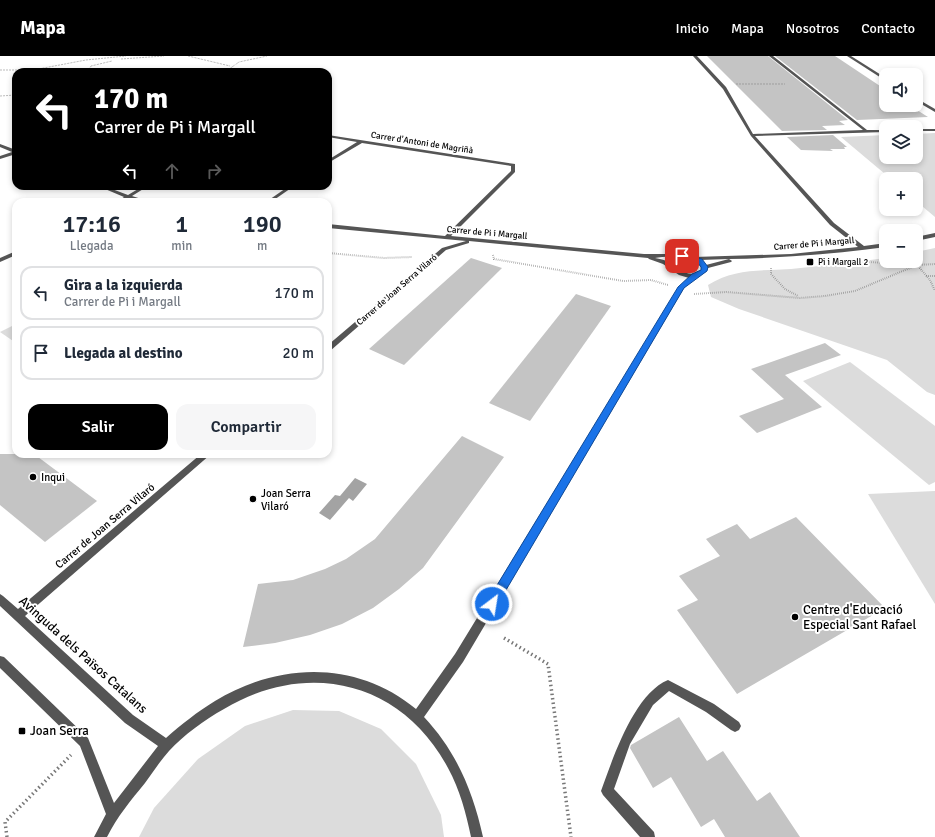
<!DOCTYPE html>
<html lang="es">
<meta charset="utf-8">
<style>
body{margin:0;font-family:Signika,sans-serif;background:#f6f6f7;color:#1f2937;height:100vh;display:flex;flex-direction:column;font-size:15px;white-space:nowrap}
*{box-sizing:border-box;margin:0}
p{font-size:13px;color:#747a83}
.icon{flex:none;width:22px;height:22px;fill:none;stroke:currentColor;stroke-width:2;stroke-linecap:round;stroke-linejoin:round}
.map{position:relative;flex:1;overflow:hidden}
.drawer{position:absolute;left:12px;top:142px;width:320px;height:260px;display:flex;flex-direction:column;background:#fff;border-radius:12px;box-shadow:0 2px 6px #0003}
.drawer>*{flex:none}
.hud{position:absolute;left:12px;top:12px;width:320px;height:122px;border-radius:12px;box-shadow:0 2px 6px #0003;background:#000;color:#fff;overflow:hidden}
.buttons{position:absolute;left:879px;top:12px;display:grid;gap:8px}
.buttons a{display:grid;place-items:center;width:44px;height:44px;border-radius:8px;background:#fff;box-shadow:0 2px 6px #0003;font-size:20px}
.pin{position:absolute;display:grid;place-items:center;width:34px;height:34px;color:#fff;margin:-17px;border-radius:8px;box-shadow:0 2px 6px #0006}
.me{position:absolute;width:44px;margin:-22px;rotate:31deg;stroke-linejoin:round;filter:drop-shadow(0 0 3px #0008)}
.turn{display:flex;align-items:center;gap:14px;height:84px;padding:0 16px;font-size:18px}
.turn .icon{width:52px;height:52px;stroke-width:2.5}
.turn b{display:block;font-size:28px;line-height:34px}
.lanes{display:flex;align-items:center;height:38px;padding:0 16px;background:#0003;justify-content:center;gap:20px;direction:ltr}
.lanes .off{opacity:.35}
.eta{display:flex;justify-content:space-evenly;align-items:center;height:68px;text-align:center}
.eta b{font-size:24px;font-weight:600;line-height:28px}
.button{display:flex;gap:8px;margin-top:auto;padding:8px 16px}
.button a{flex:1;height:46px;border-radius:12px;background:#000;color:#fff;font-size:16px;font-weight:600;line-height:46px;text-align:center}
.button a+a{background:#f6f6f7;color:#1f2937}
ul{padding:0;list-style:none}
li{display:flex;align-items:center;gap:12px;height:54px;margin:0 8px 6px;padding:0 8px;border:2px solid #e0e1e3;border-radius:12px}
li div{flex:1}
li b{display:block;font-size:15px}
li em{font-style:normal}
header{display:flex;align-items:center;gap:24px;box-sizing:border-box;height:56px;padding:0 20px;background:#000;color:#fff}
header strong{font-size:19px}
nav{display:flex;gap:22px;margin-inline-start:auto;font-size:14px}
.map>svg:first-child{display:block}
</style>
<header>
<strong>Mapa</strong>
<nav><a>Inicio</a><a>Mapa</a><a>Nosotros</a><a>Contacto</a></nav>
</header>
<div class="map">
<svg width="935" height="781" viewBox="0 0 935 781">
<rect width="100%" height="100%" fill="#fff"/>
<g fill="#dcdcdc">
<path d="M935 77V161L916 145V123H891L841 81 886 79V101H916V78Z"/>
<path d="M935 192V339L927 336 887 304 739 253 711 241 708 229C734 212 762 215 791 213 823 210 854 206 886 202V205H916V196Z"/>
<path d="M16 268V287L0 276Z"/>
<path d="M850 306 935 370V426L929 429 803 325Z"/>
<path d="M935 435V548L868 438Z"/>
<path d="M293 654 339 655 381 673 416 708 441 759 444 781H139L154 752 198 703 245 670Z"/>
</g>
<path fill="#a3a3a3" d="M355 422 367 428 353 445 349 442 330 464 319 457 335 439 340 440Z"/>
<g fill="#c4c4c4">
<path d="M707 0H768L848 64 839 65 845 69 822 70 827 74 782 75Z"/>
<path d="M775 0H835L886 34V49H909L928 61 857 64Z"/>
<path d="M833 79 847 91H844L845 93H830L833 95 801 94 787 81Z"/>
<path d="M471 202 502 212 404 309 369 293Z"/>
<path d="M576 238 611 250 530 365 489 347Z"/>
<path d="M825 287 841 299 785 319 822 351 757 377 739 360 784 343 751 313Z"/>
<path d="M462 380 504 401 423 512 399 533 373 552 342 568 310 579 275 587 243 591 258 528 293 524 325 513 346 503 375 483Z"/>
<path d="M0 398H34L97 445 45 486 0 449Z"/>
<path d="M796 461 885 552 737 638 677 554 698 544 679 520 720 500 706 483 737 468 750 483Z"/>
<path d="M679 661 707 705 723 695 757 745 770 736 800 781H725L714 763 701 771 671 721 653 732 630 692 631 689Z"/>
</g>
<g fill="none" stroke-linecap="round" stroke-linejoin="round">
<g stroke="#777" stroke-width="1" stroke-dasharray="0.5 1" stroke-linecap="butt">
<path d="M188 0 230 10"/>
<path d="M121 3 164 0"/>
<path d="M0 14H33L86 4 126 0"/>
<path d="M87 16 91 10 112 5"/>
<path d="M225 16 239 6 267 0"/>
<path d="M736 28H785"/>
<path d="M0 40 16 39"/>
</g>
<g stroke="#777" stroke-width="2" stroke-dasharray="0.5 1.5" stroke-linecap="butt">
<path d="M328 197 384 202 412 201"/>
<path d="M493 199 494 203 623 225 651 224 668 229"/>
<path d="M869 206 917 209 930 224 935 235"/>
<path d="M771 212V218L785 233 798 240"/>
<path d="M926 220H935"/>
<path d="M694 238 726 236 800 242 825 240 855 235 917 209 935 208"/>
</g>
<g stroke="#777" stroke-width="3.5" stroke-dasharray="1.5 3" stroke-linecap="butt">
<path d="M504 582 548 608 571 781"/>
<path d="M7 781 5 766 71 699"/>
</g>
<path fill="#555" fill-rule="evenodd" d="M668 624 714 648 739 666 741 670 739 674 735 676 731 674 706 656 669 635 653 649 630 688 614 733 654 776 655 781H640L603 739 601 735C613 702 634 638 668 624Z"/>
<g fill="#555" fill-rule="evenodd">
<path d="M693 0H697L726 31 753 78 863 74 769 0H773L867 74H886V76L755 80 834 167 864 190 886 187V191C835 198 782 202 729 203L732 205 731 206 708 212 706 216 696 221 684 232 463 606 424 661C456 695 473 735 483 781H471C466 757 460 734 448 712 402 625 307 603 224 653 204 664 184 679 169 695 160 705 153 716 145 727 131 744 117 761 107 781H94L106 758 80 690 0 612V600L4 601 88 682 114 747 158 690 125 667 0 550V538L3 540 18 553 201 398H211L25 560 133 659 166 682C182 668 197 656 215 645 279 606 357 604 416 653L455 598 679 231 689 222 679 219 663 208 649 203 648 202 469 185V187L446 194 330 295H328V289L442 192 466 185 328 172V168L445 180 511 115V110L362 87 328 107V104L357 86 328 81V79L515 108V116L451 180 644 198H677L694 201 791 198 858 191 830 169 751 80 723 33ZM655 202C668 200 691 199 702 211L701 214C689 223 681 214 670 207 666 204 660 203 655 202ZM729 203 706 209 700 204Z"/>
<path d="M847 0H851L886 22V25Z"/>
<path d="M916 42 935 53V56L916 45Z"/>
<rect x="916" y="73" width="19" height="2"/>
<path d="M0 88 16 94V98L0 103V100L12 96 0 91Z"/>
<path d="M98 130H104L128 139 143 130H148L132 140 151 146H143L129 142 123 146H117L124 141Z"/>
<path d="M289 130H294L271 146H266Z"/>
<path d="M935 177V181L916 185V181Z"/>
<path d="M16 195V199L0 206V202Z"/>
</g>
</g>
<path fill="#1a73e8" stroke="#114b97" d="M682 198 702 203 708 211 707 215 684 232 496 551 492 553 488 551 486 548 488 544 678 231 692 218 701 214V211L697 206 680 201 679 200Z"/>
<g fill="#000" stroke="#fff" stroke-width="1.5">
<rect x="806" y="202" width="8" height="8" rx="2"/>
<circle cx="33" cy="421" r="4"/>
<circle cx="253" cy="443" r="4"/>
<circle cx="795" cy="561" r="4"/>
<rect x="18" y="671" width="8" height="8" rx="2"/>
</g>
<g text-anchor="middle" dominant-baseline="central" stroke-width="4" stroke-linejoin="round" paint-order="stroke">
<g font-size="9" fill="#000" stroke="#fff">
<text transform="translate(422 87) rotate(9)">Carrer d'Antoni de Magriñà</text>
<text transform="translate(487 177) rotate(5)">Carrer de Pi i Margall</text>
<text transform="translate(814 188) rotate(-5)">Carrer de Pi i Margall</text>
<text transform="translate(397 234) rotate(-41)">Carrer de Joan Serra Vilaró</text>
</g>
<g font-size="9" fill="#000" stroke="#fff" text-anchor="start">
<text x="818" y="206">Pi i Margall 2</text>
</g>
<g font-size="11" fill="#000" stroke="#fff" text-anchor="start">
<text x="41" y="421">Inqui</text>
<text x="261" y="437">Joan Serra<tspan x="261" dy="13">Vilaró</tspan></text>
</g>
<g font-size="11" fill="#000" stroke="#fff">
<text transform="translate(105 470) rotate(-40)">Carrer de Joan Serra Vilaró</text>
</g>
<g font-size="13" fill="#000" stroke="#fff" text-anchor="start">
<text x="803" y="554">Centre d'Educació<tspan x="803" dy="15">Especial Sant Rafael</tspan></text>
<text x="30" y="675">Joan Serra</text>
</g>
<g font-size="13" fill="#000" stroke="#fff">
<text transform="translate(83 599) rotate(42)">Avinguda dels Països Catalans</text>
</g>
</g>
</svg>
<div class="buttons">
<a><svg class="icon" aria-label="sound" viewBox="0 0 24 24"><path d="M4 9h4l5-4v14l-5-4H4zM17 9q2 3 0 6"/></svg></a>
<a><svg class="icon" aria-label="layers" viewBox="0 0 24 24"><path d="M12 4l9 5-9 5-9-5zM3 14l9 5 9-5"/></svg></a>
<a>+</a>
<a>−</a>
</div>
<div class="pin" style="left:682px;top:200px;background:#d93025"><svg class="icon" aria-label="arrive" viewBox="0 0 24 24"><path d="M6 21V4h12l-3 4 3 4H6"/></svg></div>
<svg class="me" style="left:492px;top:548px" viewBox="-20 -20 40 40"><circle r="17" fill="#1a73e8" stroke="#fff" stroke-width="3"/><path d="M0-11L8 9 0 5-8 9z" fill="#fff"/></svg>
<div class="hud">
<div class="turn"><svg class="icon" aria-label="left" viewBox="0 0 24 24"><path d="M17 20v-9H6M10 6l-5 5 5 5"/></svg><div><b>170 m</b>Carrer de Pi i Margall</div></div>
<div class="lanes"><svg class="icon" aria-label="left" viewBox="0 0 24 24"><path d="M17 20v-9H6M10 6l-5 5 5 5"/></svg><svg class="icon off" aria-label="ahead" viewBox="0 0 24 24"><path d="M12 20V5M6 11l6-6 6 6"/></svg><svg class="icon off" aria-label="right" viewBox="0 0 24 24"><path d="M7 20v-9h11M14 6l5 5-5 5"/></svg></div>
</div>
<section class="drawer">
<div class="eta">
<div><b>17:16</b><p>Llegada</p></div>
<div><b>1</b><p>min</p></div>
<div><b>190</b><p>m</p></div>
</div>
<ul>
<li><svg class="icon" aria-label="left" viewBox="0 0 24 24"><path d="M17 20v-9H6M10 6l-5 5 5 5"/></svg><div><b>Gira a la izquierda</b><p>Carrer de Pi i Margall</p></div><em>170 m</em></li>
<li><svg class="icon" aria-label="arrive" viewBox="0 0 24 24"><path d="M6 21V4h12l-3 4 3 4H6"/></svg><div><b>Llegada al destino</b></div><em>20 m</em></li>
</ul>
<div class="button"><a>Salir</a><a>Compartir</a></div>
</section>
</div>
